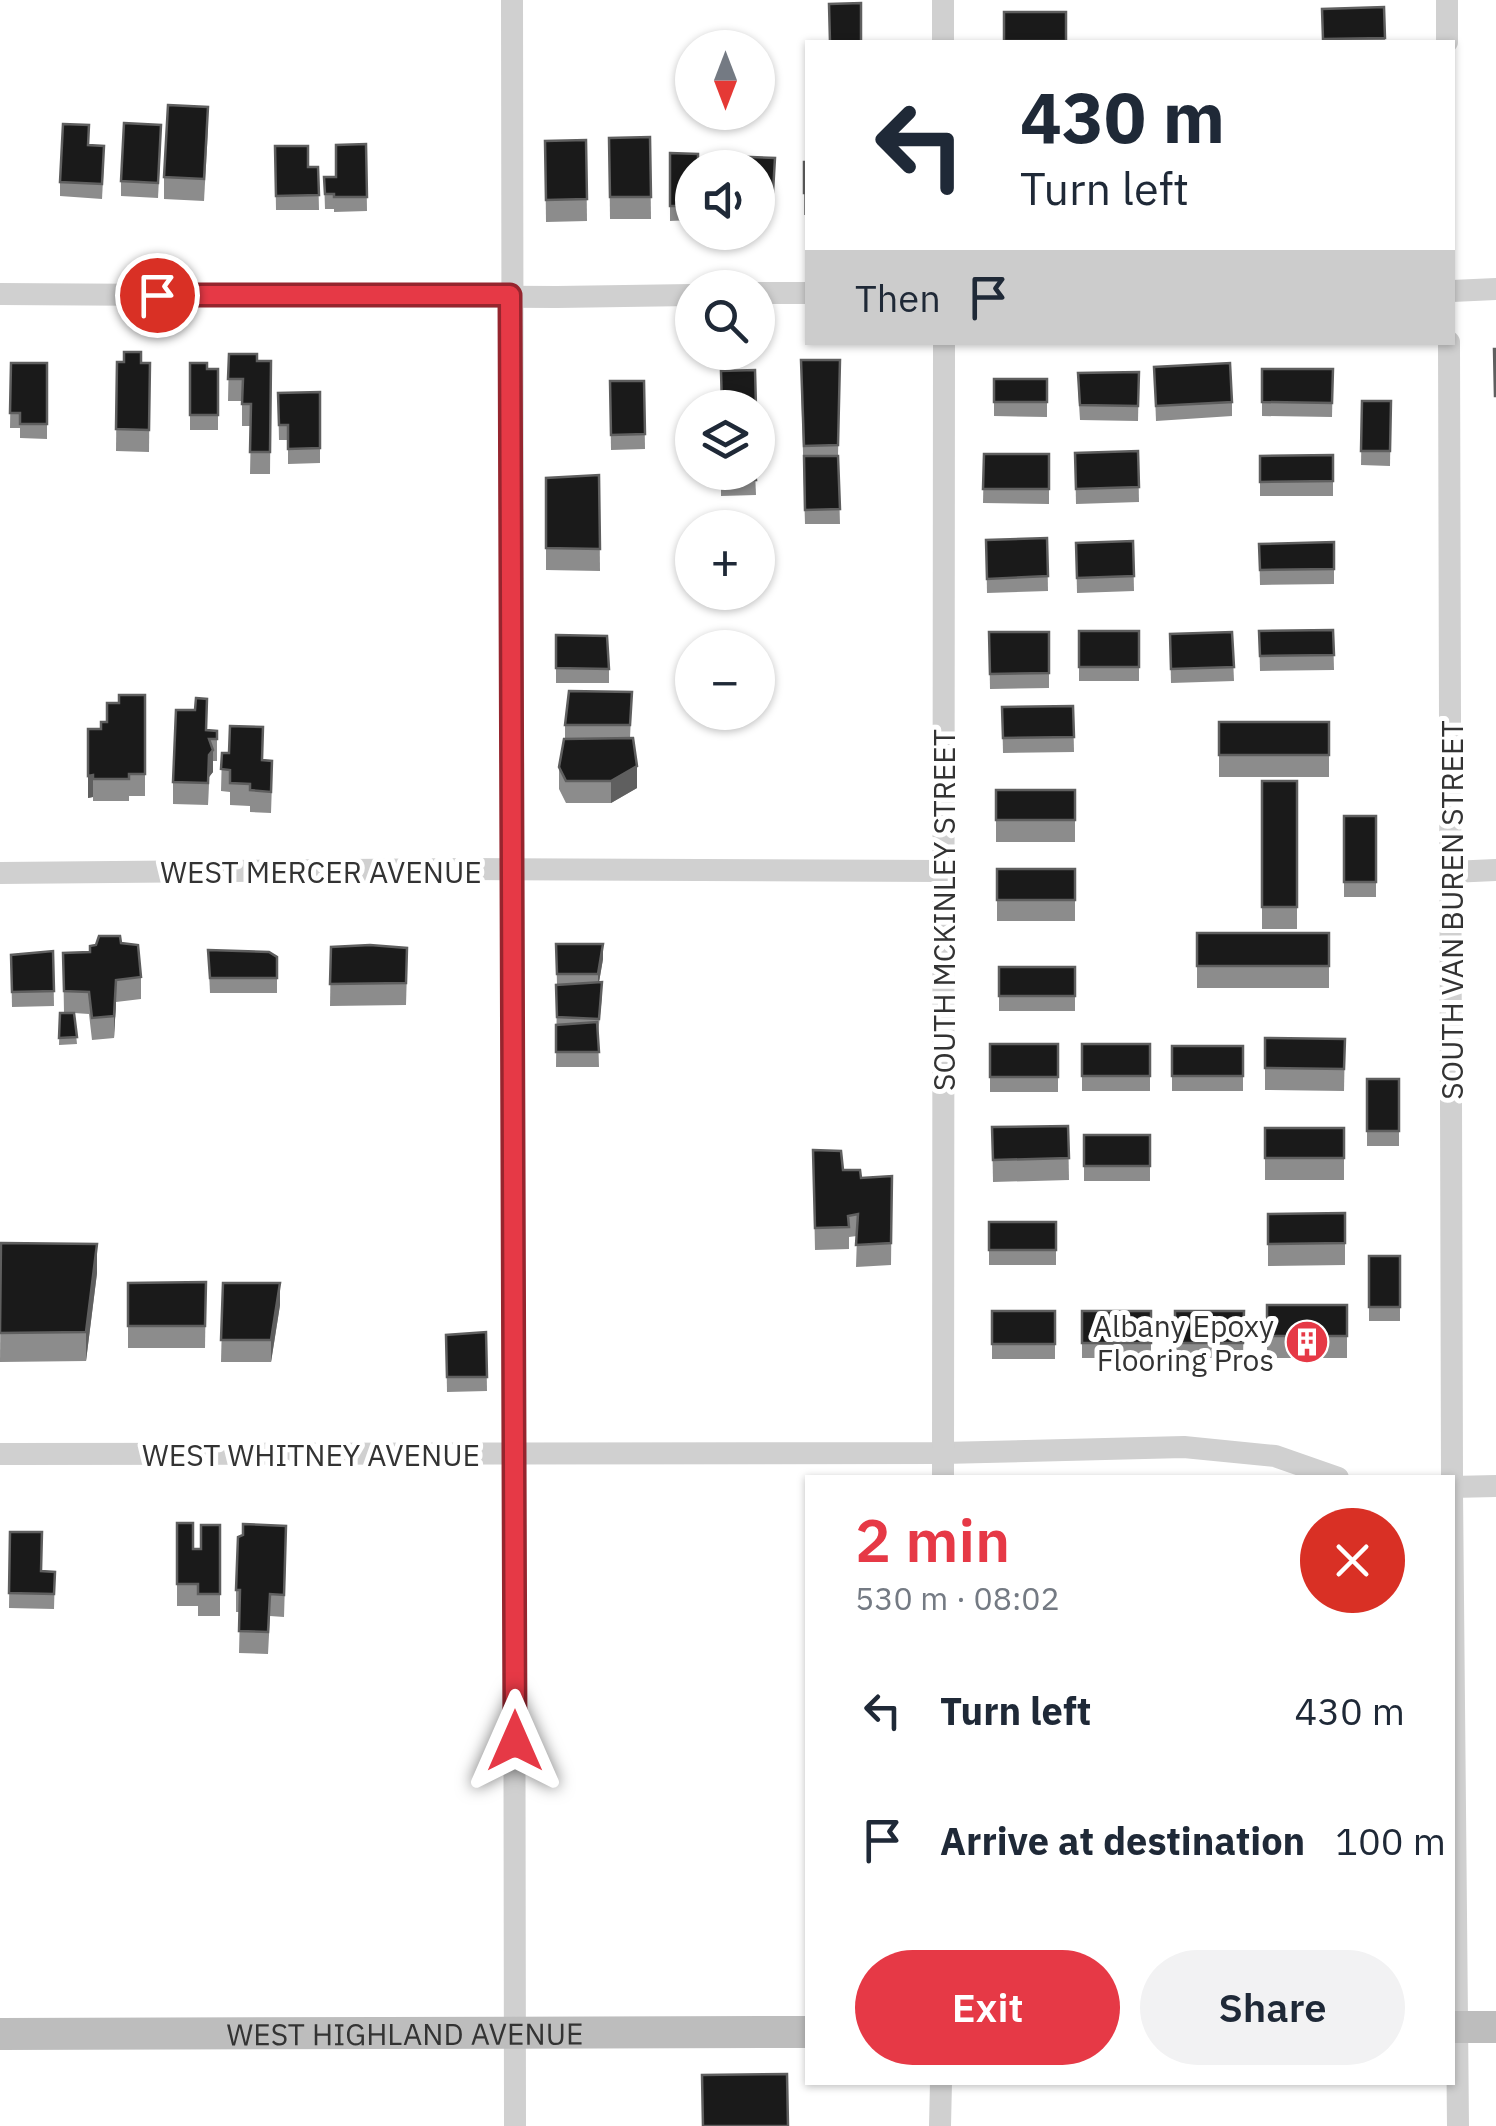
<!DOCTYPE html>
<meta charset="utf-8">
<style>
body{margin:0;font-family:"IBM Plex Sans",sans-serif;background:#f2f2f3;color:#1f2937;height:100vh;display:flex;flex-direction:column;font-size:38px;white-space:nowrap}
*{box-sizing:border-box;margin:0}
p{font-size:32px;color:#747a83}
.icon{flex:none;width:55px;height:55px;fill:none;stroke:currentColor;stroke-width:2;stroke-linecap:round;stroke-linejoin:round}
.map{position:relative;flex:1;overflow:hidden}
.drawer{position:absolute;left:805px;top:1475px;width:650px;height:610px;display:flex;flex-direction:column;background:#fff;border-radius:0px;box-shadow:0 2px 8px #0004}
.drawer>*{flex:none}
.hud{position:absolute;left:805px;top:40px;width:650px;height:305px;border-radius:0px;box-shadow:0 2px 8px #0004;background:#fff;color:#1f2937;overflow:hidden}
.needle{width:65px;rotate:180deg}
.buttons{position:absolute;left:675px;top:30px;display:grid;gap:20px}
.buttons a{display:grid;place-items:center;width:100px;height:100px;border-radius:50%;background:#fff;box-shadow:0 2px 8px #0004;font-size:50px}
.pin{position:absolute;display:grid;place-items:center;width:85px;height:85px;color:#fff;margin:-42px;border:5px solid #fff;border-radius:50%;box-shadow:0 2px 10px #0007}
.me{position:absolute;width:110px;margin:-55px;rotate:0deg;stroke-linejoin:round;filter:drop-shadow(0 0 8px #0008)}
.turn{display:flex;align-items:center;gap:35px;height:210px;padding:0 50px;font-size:45px}
.turn .icon{width:130px;height:130px;stroke-width:2.5}
.turn b{display:block;font-size:70px;line-height:85px}
.then{display:flex;align-items:center;height:95px;padding:0 50px;background:#0003;gap:20px;font-size:38px}
.round{display:grid;place-items:center;flex:none;width:105px;height:105px;border-radius:52px;background:#f2f2f3}
.headline{display:flex;align-items:center;justify-content:space-between;height:170px;padding:0 50px}
h1{font-size:60px;font-weight:600;line-height:75px;color:#e63946}
.primary-button{display:flex;gap:20px;margin-top:auto;padding:20px 50px}
.primary-button a{flex:1;height:115px;border-radius:60px;background:#e63946;color:#fff;font-size:40px;font-weight:600;line-height:115px;text-align:center}
.primary-button a+a{background:#f2f2f3;color:#1f2937}
ul{padding:0;list-style:none}
li{display:flex;align-items:center;gap:30px;height:130px;padding:0 50px}
li div{flex:1}
li b{display:block;font-size:38px}
li em{font-style:normal}
.map>svg:first-child{display:block}
</style>
<div class="map">
<svg width="1496" height="2126" viewBox="0 0 1496 2126">
<rect width="100%" height="100%" fill="#fff"/>
<g fill="none" stroke-linecap="round" stroke-linejoin="round">
<g stroke="#d0d0d0" stroke-width="22">
<path d="M512 0 515 2126"/>
<path d="M943 0V42"/>
<path d="M1447 0V42"/>
<path d="M1452 291 1496 289"/>
<path d="M758 293H808"/>
<path d="M0 294 557 297 692 295"/>
<path d="M1449 342 1452 1478"/>
<path d="M1451 872 1496 870"/>
<path d="M0 873 469 869 943 871"/>
<path d="M0 1454 943 1453 1184 1447 1275 1456 1338 1478"/>
<path d="M943 1478 944 342"/>
<path d="M1452 1487 1496 1486"/>
<path d="M1452 1493 1458 2126"/>
<path d="M940 2126 941 2082"/>
</g>
<g stroke="#bdbdbd" stroke-width="32">
<path d="M1452 2027H1496"/>
<path id="s1" d="M0 2034 808 2032"/>
</g>
</g>
<g fill="#8c8c8c">
<path d="M1384 7 1385 42H1322V9Z"/>
<rect x="1004" y="12" width="62" height="30"/>
<path d="M208 129 204 201 164 199V177Z"/>
<path d="M650 137 651 219H610L609 138Z"/>
<path d="M161 140 158 198 121 196V181Z"/>
<path d="M586 140 587 221 546 222 545 141Z"/>
<path d="M366 144 367 211 334 212V209H325L324 177H336Z"/>
<path d="M89 145 104 161 102 199 60 196V182Z"/>
<path d="M275 146 308 167H318L319 210H276Z"/>
<path d="M670 153 692 168V220L670 221Z"/>
<path d="M775 158 773 207 760 206 759 210H758V168L723 166Z"/>
<rect x="804" y="162" width="4" height="53"/>
<path d="M229 354 257 361H271L270 474H250L251 426H242V401H228Z"/>
<path d="M840 360 838 456 840 524H805L801 382Z"/>
<path d="M117 362 150 363 149 452 116 451Z"/>
<path d="M11 363H47V439L20 438V428H10Z"/>
<path d="M190 363 207 369H218V430H190Z"/>
<path d="M1154 367 1232 402V416L1156 421Z"/>
<path d="M1262 369H1333L1332 417 1262 416Z"/>
<path d="M1139 372 1138 421 1080 420 1078 388Z"/>
<path d="M994 379H1047V417L994 416Z"/>
<path d="M610 381H644L645 449 611 450Z"/>
<path d="M320 392V463L288 464V440H279L278 393Z"/>
<path d="M1362 401H1391L1390 466 1361 465Z"/>
<path d="M1138 451 1139 502 1076 504 1075 453Z"/>
<path d="M984 454H1049V504L983 503Z"/>
<path d="M1333 455V496H1260V456Z"/>
<path d="M721 472H755L756 495 721 496Z"/>
<path d="M599 475 600 571 546 570V478Z"/>
<path d="M1047 538 1048 591 987 593 986 540Z"/>
<path d="M1133 541 1134 591 1077 593 1076 543Z"/>
<path d="M1334 542V584L1260 585 1259 544Z"/>
<path d="M1333 630 1334 670 1260 671 1259 631Z"/>
<rect x="1079" y="631" width="60" height="50"/>
<path d="M989 632H1049V688L990 689Z"/>
<path d="M1232 632 1234 681 1171 683 1170 634Z"/>
<path d="M556 635 609 669V683H556Z"/>
<path d="M632 692 630 738 637 788 611 803H566L559 789V767L565 739V725Z"/>
<path d="M145 695V796H129V801H93V797L88 798 101 729 119 703Z"/>
<path d="M1073 706 1074 752 1003 753 1002 707Z"/>
<rect x="1219" y="722" width="110" height="55"/>
<path d="M207 730 217 731V761H213V772L209 777 208 805 173 804V782Z"/>
<path d="M222 753 263 760 272 783 271 813 250 812V806L230 805V792L221 791Z"/>
<rect x="1262" y="781" width="35" height="148"/>
<rect x="996" y="790" width="79" height="52"/>
<rect x="1344" y="816" width="32" height="81"/>
<rect x="997" y="869" width="78" height="52"/>
<rect x="1197" y="933" width="132" height="55"/>
<path d="M121 943 141 977V999L116 1002 114 1038 92 1040 89 1014 74 1013 77 1044 59 1045 60 1013H64L63 953 90 952Z"/>
<path d="M556 944 603 959 599 982 602 997 598 1034 599 1067H556L557 985Z"/>
<path d="M331 947 407 970 406 1005 330 1006Z"/>
<path d="M208 950 277 957V993H210Z"/>
<path d="M53 951 54 1006 12 1007 11 955Z"/>
<rect x="999" y="967" width="76" height="44"/>
<path d="M1265 1038 1345 1039 1344 1091 1265 1090Z"/>
<rect x="990" y="1044" width="68" height="48"/>
<rect x="1082" y="1044" width="68" height="47"/>
<rect x="1172" y="1046" width="71" height="45"/>
<rect x="1367" y="1079" width="32" height="67"/>
<path d="M1068 1126 1069 1180 993 1182 992 1127Z"/>
<rect x="1265" y="1128" width="79" height="52"/>
<rect x="1084" y="1135" width="66" height="46"/>
<path d="M813 1150 843 1170 861 1178 892 1176 891 1265 856 1267 857 1236 849 1237V1249L815 1250Z"/>
<path d="M1345 1213V1265L1268 1266V1214Z"/>
<rect x="989" y="1222" width="67" height="43"/>
<path d="M1 1243 97 1273 86 1361 0 1362Z"/>
<rect x="1369" y="1256" width="31" height="65"/>
<path d="M206 1282 205 1348H128V1283Z"/>
<path d="M223 1283 280 1305 271 1362H221Z"/>
<rect x="1267" y="1305" width="80" height="53"/>
<rect x="992" y="1311" width="63" height="48"/>
<rect x="1082" y="1311" width="69" height="47"/>
<path d="M1175 1311H1244L1243 1358H1175Z"/>
<path d="M486 1332 487 1391 447 1392 446 1335Z"/>
<path d="M177 1523 193 1549H201L220 1525V1616H198V1606H177Z"/>
<path d="M10 1532 41 1571 55 1572 54 1609 9 1608Z"/>
<path d="M286 1548 284 1617 270 1616 268 1654 239 1653 240 1612H236V1590Z"/>
</g>
<g fill="#5f5f5f">
<path d="M213 750V772L209 777 208 805 209 755Z"/>
<path d="M637 766V788L611 803V781Z"/>
<path d="M93 775V797L88 798V776Z"/>
<path d="M603 944V959L598 988V974Z"/>
<path d="M116 980V1002L114 1038V1016Z"/>
<path d="M97 1244V1273L86 1361V1332Z"/>
<path d="M280 1283V1305L271 1362V1340Z"/>
</g>
<g fill="#1a1a1a" stroke="#5f5f5f" stroke-width="2.5">
<path d="M861 3V42H830L829 4Z"/>
<path d="M1384 7 1385 38 1323 39 1322 9Z"/>
<rect x="1004" y="12" width="62" height="29"/>
<path d="M168 105 208 107 204 179 164 177Z"/>
<path d="M124 123 161 125 158 183 121 181Z"/>
<path d="M63 124 89 125 88 145 104 146 102 184 60 182Z"/>
<path d="M650 137 651 197H610L609 138Z"/>
<path d="M586 140 587 199 546 200 545 141Z"/>
<path d="M366 144 367 197H334V194H325L324 177H336V145Z"/>
<path d="M275 146H308V167H318L319 195 276 196Z"/>
<path d="M670 153 698 154V168H692V198H690L692 206H670Z"/>
<path d="M723 156 775 158 773 192 760 191 759 195H758V168H715V166H723Z"/>
<rect x="804" y="162" width="4" height="31"/>
<path d="M1494 349H1496V396H1495Z"/>
<path d="M124 352H141V363H150L149 430 116 429 117 362H124Z"/>
<path d="M229 354H257V361H271L270 452H250L251 404H242L243 379H228Z"/>
<path d="M801 360H840L838 445 804 446Z"/>
<path d="M11 363H47V424H20V413H10Z"/>
<path d="M190 363H207V369H218V415H190Z"/>
<path d="M1230 363 1232 402 1156 406 1154 367Z"/>
<path d="M1262 369H1333L1332 403 1262 402Z"/>
<path d="M755 370 756 408H722L721 371Z"/>
<path d="M1139 372 1138 406 1080 405 1078 373Z"/>
<rect x="994" y="379" width="53" height="23"/>
<path d="M610 381H644L645 434 611 435Z"/>
<path d="M320 392V448L288 449V425H279L278 393Z"/>
<path d="M1362 401H1391L1390 451H1361Z"/>
<path d="M1138 451 1139 487 1076 489 1075 453Z"/>
<path d="M984 454H1049V489H983Z"/>
<path d="M1333 455V481L1260 482V456Z"/>
<path d="M804 456H838L840 509 805 510Z"/>
<path d="M721 472H755L756 480 721 481Z"/>
<path d="M599 475 600 549 546 548V478Z"/>
<path d="M1047 538 1048 576 987 579 986 540Z"/>
<path d="M1133 541 1134 576 1077 578 1076 543Z"/>
<path d="M1334 542V569L1260 570 1259 544Z"/>
<path d="M1333 630 1334 655 1260 656 1259 631Z"/>
<rect x="1079" y="631" width="60" height="36"/>
<path d="M989 632H1049V673L990 674Z"/>
<path d="M1232 632 1234 667 1171 669 1170 634Z"/>
<path d="M556 635 607 636 609 669 556 668Z"/>
<path d="M569 691 632 692 630 725H565Z"/>
<path d="M119 695H145V774H129V779H93V775L88 776V729H101V722H107V703H119Z"/>
<path d="M196 698 207 699 206 730 217 731V739H209L213 750 209 755 208 783 173 782 176 710H195Z"/>
<path d="M1073 706 1074 737 1003 738 1002 707Z"/>
<rect x="1219" y="722" width="110" height="33"/>
<path d="M230 726 263 727 262 760 272 761 271 792 250 790V784L230 783V770L221 769 222 753H229Z"/>
<path d="M633 738 637 766 611 781H566L559 767 564 739Z"/>
<rect x="1262" y="781" width="35" height="126"/>
<rect x="996" y="790" width="79" height="30"/>
<rect x="1344" y="816" width="32" height="66"/>
<rect x="997" y="869" width="78" height="31"/>
<rect x="1197" y="933" width="132" height="33"/>
<path d="M99 936H120L121 943 138 945 141 977 116 980 114 1016 92 1018 89 992 64 991 63 953 90 952V946L96 945Z"/>
<path d="M556 944H603L598 974H557Z"/>
<path d="M370 945 407 948 406 983 330 984 331 947Z"/>
<path d="M208 950 269 952 277 957V978H210Z"/>
<path d="M53 951 54 991 12 992 11 955Z"/>
<rect x="999" y="967" width="76" height="29"/>
<path d="M602 982 599 1019 557 1017 556 985Z"/>
<path d="M60 1013H74L77 1037 59 1038Z"/>
<path d="M597 1022 599 1052H556V1025Z"/>
<path d="M1265 1038 1345 1039 1344 1069 1265 1068Z"/>
<rect x="990" y="1044" width="68" height="33"/>
<rect x="1082" y="1044" width="68" height="32"/>
<rect x="1172" y="1046" width="71" height="30"/>
<rect x="1367" y="1079" width="32" height="52"/>
<path d="M1068 1126 1069 1158 993 1160 992 1127Z"/>
<rect x="1265" y="1128" width="79" height="30"/>
<rect x="1084" y="1135" width="66" height="31"/>
<path d="M813 1150 841 1151 843 1170H860L861 1178 892 1176 891 1243 856 1245 858 1214 848 1216 849 1227 815 1228Z"/>
<path d="M1345 1213V1243L1268 1244V1214Z"/>
<rect x="989" y="1222" width="67" height="28"/>
<path d="M1 1243 97 1244 86 1332 0 1333Z"/>
<rect x="1369" y="1256" width="31" height="51"/>
<path d="M206 1282 205 1326H128V1283Z"/>
<path d="M223 1283H280L271 1340H221Z"/>
<rect x="1267" y="1305" width="80" height="31"/>
<rect x="992" y="1311" width="63" height="33"/>
<rect x="1082" y="1311" width="69" height="32"/>
<path d="M1175 1311H1244L1243 1343H1175Z"/>
<path d="M486 1332 487 1377H447L446 1335Z"/>
<path d="M177 1523H193V1549H201V1525H220V1594H198V1584H177Z"/>
<path d="M243 1524 286 1526 284 1595 270 1594 268 1632 239 1631 240 1590H236L238 1537 243 1535Z"/>
<path d="M10 1532H42L41 1571 55 1572 54 1594 9 1593Z"/>
<path d="M787 2074 788 2126H703L702 2075Z"/>
</g>
<g fill="none" stroke-linecap="round" stroke-linejoin="round">
<g stroke="#96252e" stroke-width="25">
<path id="route" d="M157 295H510L515 1741"/>
</g>
<use href="#route" stroke="#e63946" stroke-width="18"/>
</g>
<defs>
<g id="building-disc" transform="scale(2.25)"><circle r="9.5" fill="#e63946" stroke="#fff"/><path d="M-4-6H4V6H1V3H-1V6H-4ZM-2.5-4.3h1.7v1.8h-1.7ZM.8-4.3h1.7v1.8H.8ZM-2.5-1h1.7V.8h-1.7ZM.8-1h1.7V.8H.8Z" fill="#fff"/></g>
</defs>
<g fill-rule="evenodd">
<use href="#building-disc" x="1307" y="1342"/>
</g>
<g text-anchor="middle" dominant-baseline="central" stroke-width="10" stroke-linejoin="round" paint-order="stroke">
<g font-size="30" fill="#333" stroke="#fff">
<text x="321" y="871">WEST MERCER AVENUE</text>
<text transform="translate(943 910) rotate(-90)">SOUTH MCKINLEY STREET</text>
<text transform="translate(1451 910) rotate(-90)">SOUTH VAN BUREN STREET</text>
<text x="311" y="1454">WEST WHITNEY AVENUE</text>
<text stroke="none"><textPath href="#s1" startOffset="405">WEST HIGHLAND AVENUE</textPath></text>
</g>
<g font-size="30" fill="#333" stroke="#fff" text-anchor="end">
<text x="1274" y="1325">Albany Epoxy<tspan x="1274" dy="34">Flooring Pros</tspan></text>
</g>
</g>
</svg>
<div class="buttons">
<a><svg class="needle" viewBox="-14 -14 28 28"><path d="M0-13l5 13h-10z" fill="#e53935"/><path d="M0 13l5-13h-10z" fill="#747a83"/></svg></a>
<a><svg class="icon" aria-label="sound" viewBox="0 0 24 24"><path d="M4 9h4l5-4v14l-5-4H4zM17 9q2 3 0 6"/></svg></a>
<a><svg class="icon" aria-label="search" viewBox="0 0 24 24"><circle cx="10" cy="10" r="6"/><path d="M15 15l6 6"/></svg></a>
<a><svg class="icon" aria-label="layers" viewBox="0 0 24 24"><path d="M12 4l9 5-9 5-9-5zM3 14l9 5 9-5"/></svg></a>
<a>+</a>
<a>−</a>
</div>
<div class="pin" style="left:157px;top:295px;background:#d93025"><svg class="icon" aria-label="arrive" viewBox="0 0 24 24"><path d="M6 21V4h12l-3 4 3 4H6"/></svg></div>
<svg class="me" style="left:515px;top:1741px" viewBox="-20 -20 40 40"><path d="M0-17L14 15 0 8-14 15z" fill="#e63946" stroke="#fff" stroke-width="4"/></svg>
<div class="hud">
<div class="turn"><svg class="icon" aria-label="left" viewBox="0 0 24 24"><path d="M17 20v-9H6M10 6l-5 5 5 5"/></svg><div><b>430 m</b>Turn left</div></div>
<div class="then">Then<svg class="icon" aria-label="arrive" viewBox="0 0 24 24"><path d="M6 21V4h12l-3 4 3 4H6"/></svg></div>
</div>
<section class="drawer">
<div class="headline"><div><h1>2 min</h1><p>530 m · 08:02</p></div><a class="round" style="background:#d93025;color:#fff"><svg class="icon" aria-label="close" viewBox="0 0 24 24"><path d="M6 6l12 12M18 6L6 18"/></svg></a></div>
<ul>
<li><svg class="icon" aria-label="left" viewBox="0 0 24 24"><path d="M17 20v-9H6M10 6l-5 5 5 5"/></svg><div><b>Turn left</b></div><em>430 m</em></li>
<li><svg class="icon" aria-label="arrive" viewBox="0 0 24 24"><path d="M6 21V4h12l-3 4 3 4H6"/></svg><div><b>Arrive at destination</b></div><em>100 m</em></li>
</ul>
<div class="primary-button"><a>Exit</a><a>Share</a></div>
</section>
</div>
